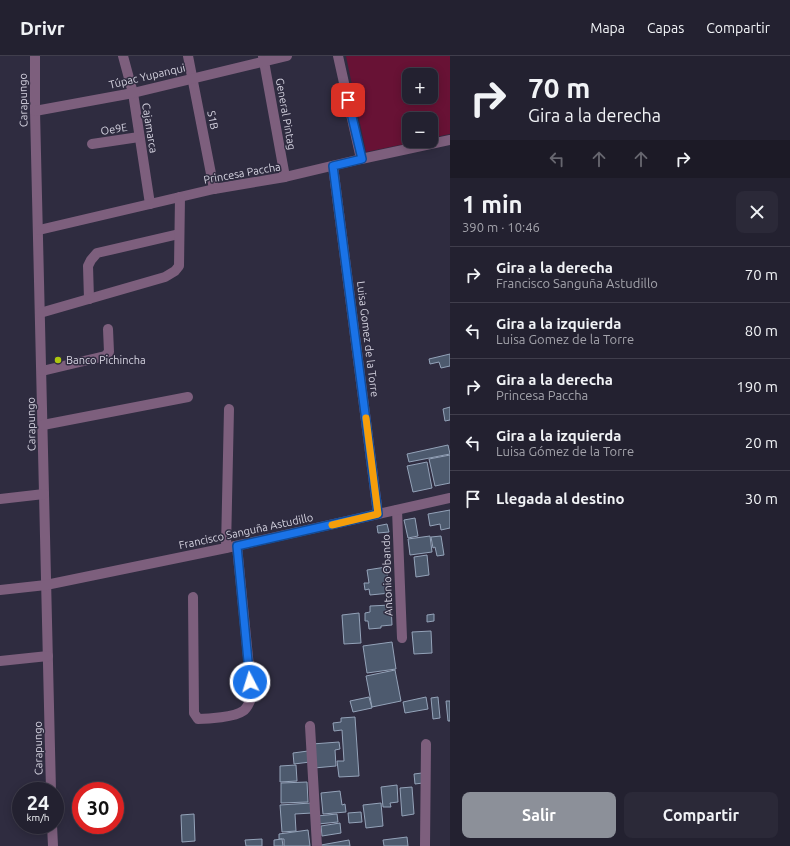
<!DOCTYPE html>
<html lang="es">
<meta charset="utf-8">
<style>
body{margin:0;font-family:Ubuntu,sans-serif;background:#2b2938;color:#f1f3f6;height:100vh;display:flex;flex-direction:column;font-size:15px;white-space:nowrap}
*{box-sizing:border-box;margin:0}
p{font-size:13px;color:#a3a3ab}
.icon{flex:none;width:22px;height:22px;fill:none;stroke:currentColor;stroke-width:2;stroke-linecap:round;stroke-linejoin:round}
.map{position:relative;flex:1;overflow:hidden}
.side{display:flex;flex-direction:column;background:#232130;width:340px}
.side>*{flex:none}
.top-card{background:#232130;color:#f1f3f6;overflow:hidden}
.fabs{position:absolute;left:402px;top:12px;display:grid;gap:8px}
.fabs a{display:grid;place-items:center;width:36px;height:36px;border-radius:8px;background:#232130;box-shadow:0 2px 10px #0003,0 0 0 1px #403e4c;font-size:20px}
.speed{position:absolute;left:12px;top:726px;display:flex;gap:8px;font-size:20px;font-weight:700;text-align:center}
.speed>*{display:grid;place-content:center;width:52px;height:52px;border-radius:50%;background:#232130;box-shadow:0 2px 10px #0003,0 0 0 1px #403e4c;line-height:1}
.speed small{font-size:10px;font-weight:400}
.speed .limit{border:6px solid #d22;background:#fff;color:#111}
.pin{position:absolute;display:grid;place-items:center;width:34px;height:34px;color:#fff;margin:-17px;border-radius:8px;box-shadow:0 2px 6px #0006}
.me{position:absolute;width:44px;margin:-22px;rotate:355deg;stroke-linejoin:round;filter:drop-shadow(0 0 3px #0008)}
.turn{display:flex;align-items:center;gap:14px;height:84px;padding:0 12px;font-size:18px}
.turn .icon{width:52px;height:52px;stroke-width:2.5}
.turn b{display:block;font-size:28px;line-height:34px}
.lanes{display:flex;align-items:center;height:38px;padding:0 12px;background:#0003;justify-content:center;gap:20px;direction:ltr}
.lanes .off{opacity:.35}
.round{display:grid;place-items:center;flex:none;width:42px;height:42px;border-radius:8px;background:#2b2938}
.summary{display:flex;align-items:center;justify-content:space-between;height:68px;padding:0 12px}
h1{font-size:24px;font-weight:600;line-height:30px}
.action{display:flex;gap:8px;margin-top:auto;padding:8px 12px}
.action a{flex:1;height:46px;border-radius:8px;background:#8c9099;color:#fff;font-size:16px;font-weight:600;line-height:46px;text-align:center}
.action a+a{background:#2b2938;color:#f1f3f6}
ul{padding:0;list-style:none}
li{display:flex;align-items:center;gap:12px;height:56px;padding:0 12px;border-top:1px solid #403e4c}
li div{flex:1}
li b{display:block;font-size:15px}
li em{font-style:normal}
header{display:flex;align-items:center;gap:24px;box-sizing:border-box;height:56px;padding:0 20px;background:#232130;border-bottom:1px solid #403e4c}
header strong{font-size:19px}
nav{display:flex;gap:22px;margin-inline-start:auto;font-size:14px}
main{display:flex;flex:1;min-height:0}
.map>svg:first-child{display:block}
</style>
<header>
<strong>Drivr</strong>
<nav><a>Mapa</a><a>Capas</a><a>Compartir</a></nav>
</header>
<main>
<div class="map">
<svg width="450" height="790" viewBox="0 0 450 790">
<rect width="100%" height="100%" fill="#2f2c40"/>
<path fill="#681235" fill-rule="evenodd" d="M346 0H450V78L431 82V63H409V85H419L366 96ZM409 19H431V41H409Z"/>
<g fill="#4d5a6e" stroke="#94a3b9">
<path d="M450 298V310L441 312 439 306 430 308 429 303Z"/>
<path d="M450 351V364L445 365 443 353Z"/>
<path d="M448 389 450 398 409 406 407 398Z"/>
<path d="M450 399V427L435 430 429 403Z"/>
<path d="M427 406 432 432 413 436 407 410Z"/>
<path d="M450 454V472L441 474 440 468 430 470 428 458Z"/>
<path d="M415 462 418 480 408 482 404 464Z"/>
<path d="M387 468 389 476 378 477 377 470Z"/>
<path d="M430 480 432 496 410 499 408 483Z"/>
<path d="M441 480 444 499 437 500 435 491 433 492 431 481Z"/>
<path d="M427 499 429 519 416 521 414 501Z"/>
<path d="M386 511 390 537 370 539 369 533 365 534 364 527H369L367 514Z"/>
<path d="M391 549 392 569 381 570V572L369 573 368 565H365V557L370 556V550Z"/>
<path d="M359 557 361 587 344 588 342 559Z"/>
<path d="M434 558V565L427 566V559Z"/>
<path d="M431 575 432 597 414 598 412 576Z"/>
<path d="M392 586 396 613 367 617 363 590Z"/>
<path d="M395 614 401 645 372 651 366 620Z"/>
<path d="M369 641 372 652 353 656 350 645Z"/>
<path d="M426 641 428 653 405 657 403 646Z"/>
<path d="M438 641 440 662 433 663 431 642Z"/>
<path d="M446 645H450V665H448Z"/>
<path d="M355 661 359 720 339 721 337 705H344L342 674 334 675 333 667 341 666V662Z"/>
<path d="M339 686 340 693 335 694 336 710 314 712 312 688Z"/>
<path d="M308 695 310 706 294 708 293 697Z"/>
<path d="M296 709 297 725 280 726V710Z"/>
<path d="M422 717 423 727 415 728 414 718Z"/>
<path d="M307 726 308 746 281 747V727Z"/>
<path d="M397 729 398 746 390 747 391 751H383L381 731Z"/>
<path d="M412 731 414 758 402 760 400 732Z"/>
<path d="M340 735 342 749 345 748 346 756 323 758 321 737Z"/>
<path d="M311 747 312 757 295 758 296 775 282 776 280 749Z"/>
<path d="M381 747 383 770 366 772 363 749Z"/>
<path d="M361 756 362 766 349 767 348 757Z"/>
<path d="M194 758 195 785 182 786 181 759Z"/>
<path d="M337 758 338 766 318 768 317 760Z"/>
<path d="M340 767 341 777 322 780 321 770Z"/>
<path d="M308 774 310 790H284V783H279V778Z"/>
<path d="M407 781 408 790H384L383 784Z"/>
<path d="M262 783V790H246L245 784Z"/>
<path d="M282 783 283 790H274V784Z"/>
<path d="M349 784 350 790H322L321 789Z"/>
</g>
<g fill="none" stroke-linecap="round" stroke-linejoin="round">
<g stroke="#7d5f7d" stroke-width="10">
<path d="M35 0V55L51 735"/>
<path d="M123 0 133 37 150 148"/>
<path d="M188 0 214 133"/>
<path d="M263 0 285 121"/>
<path d="M338 0 361 103"/>
<path d="M35 55 133 37 287 0"/>
<path d="M92 88 139 81"/>
<path d="M333 110 378 458"/>
<path d="M39 174 214 133 285 121 361 103 450 84"/>
<path d="M89 243 88 210 91 204 97 197 179 178"/>
<path d="M40 257 165 221 175 215 179 210 180 141"/>
<path d="M42 315 105 300 109 296 108 273"/>
<path d="M43 369 188 341"/>
<path d="M0 443 44 438"/>
<path d="M397 454 402 582"/>
<path d="M226 492 229 353"/>
<path d="M0 534 46 529 226 492 450 442"/>
<path d="M193 541 194 657 198 663C208 663 235 661 243 655 248 652 249 646 252 641L237 490"/>
<path d="M0 605 48 600"/>
<path d="M310 670 317 790"/>
<path d="M52 769 53 790"/>
<path d="M425 790 426 688"/>
</g>
</g>
<g fill="none" stroke-linecap="round" stroke-linejoin="round">
<g stroke="#114b97" stroke-width="10">
<path id="route" d="M250 626 237 490 378 458 333 110 362 103 348 44"/>
</g>
<use href="#route" stroke="#1a73e8" stroke-width="7"/>
<path stroke="#f59e0b" stroke-width="7" d="M332 469 378 458 366 362"/>
</g>
<circle fill="#adc60e" stroke="#2f2c40" stroke-width="1.5" cx="58" cy="304" r="4"/>
<g text-anchor="middle" dominant-baseline="central" stroke-width="3" stroke-linejoin="round" paint-order="stroke">
<g font-size="11" fill="#d5d3e0" stroke="#2f2c40">
<text transform="translate(147 20) rotate(-13)">Túpac Yupanqui</text>
<text transform="translate(23 44) rotate(-91)">Carapungo</text>
<text transform="translate(286 58) rotate(80)">General Pintag</text>
<text transform="translate(213 64) rotate(79)">S1B</text>
<text transform="translate(150 72) rotate(81)">Cajamarca</text>
<text transform="translate(114 73) rotate(-9)">Oe9E</text>
<text transform="translate(242 117) rotate(-10)">Princesa Paccha</text>
<text transform="translate(368 283) rotate(83)">Luisa Gomez de la Torre</text>
<text transform="translate(31 368) rotate(-91)">Carapungo</text>
<text transform="translate(246 475) rotate(-12)">Francisco Sanguña Astudillo</text>
<text transform="translate(387 519) rotate(-92)">Antonio Obando</text>
<text transform="translate(38 692) rotate(-91)">Carapungo</text>
</g>
<g font-size="11" fill="#d5d3e0" stroke="#2f2c40" text-anchor="start">
<text x="66" y="304">Banco Pichincha</text>
</g>
</g>
</svg>
<div class="fabs">
<a>+</a>
<a>−</a>
</div>
<div class="speed"><div>24<small>km/h</small></div><div class="limit">30</div></div>
<div class="pin" style="left:348px;top:44px;background:#d93025"><svg class="icon" aria-label="arrive" viewBox="0 0 24 24"><path d="M6 21V4h12l-3 4 3 4H6"/></svg></div>
<svg class="me" style="left:250px;top:626px" viewBox="-20 -20 40 40"><circle r="17" fill="#1a73e8" stroke="#fff" stroke-width="3"/><path d="M0-11L8 9 0 5-8 9z" fill="#fff"/></svg>
</div>
<section class="side">
<div class="top-card">
<div class="turn"><svg class="icon" aria-label="right" viewBox="0 0 24 24"><path d="M7 20v-9h11M14 6l5 5-5 5"/></svg><div><b>70 m</b>Gira a la derecha</div></div>
<div class="lanes"><svg class="icon off" aria-label="left" viewBox="0 0 24 24"><path d="M17 20v-9H6M10 6l-5 5 5 5"/></svg><svg class="icon off" aria-label="ahead" viewBox="0 0 24 24"><path d="M12 20V5M6 11l6-6 6 6"/></svg><svg class="icon off" aria-label="ahead" viewBox="0 0 24 24"><path d="M12 20V5M6 11l6-6 6 6"/></svg><svg class="icon" aria-label="right" viewBox="0 0 24 24"><path d="M7 20v-9h11M14 6l5 5-5 5"/></svg></div>
</div>
<div class="summary"><div><h1>1 min</h1><p>390 m · 10:46</p></div><a class="round"><svg class="icon" aria-label="close" viewBox="0 0 24 24"><path d="M6 6l12 12M18 6L6 18"/></svg></a></div>
<ul>
<li><svg class="icon" aria-label="right" viewBox="0 0 24 24"><path d="M7 20v-9h11M14 6l5 5-5 5"/></svg><div><b>Gira a la derecha</b><p>Francisco Sanguña Astudillo</p></div><em>70 m</em></li>
<li><svg class="icon" aria-label="left" viewBox="0 0 24 24"><path d="M17 20v-9H6M10 6l-5 5 5 5"/></svg><div><b>Gira a la izquierda</b><p>Luisa Gomez de la Torre</p></div><em>80 m</em></li>
<li><svg class="icon" aria-label="right" viewBox="0 0 24 24"><path d="M7 20v-9h11M14 6l5 5-5 5"/></svg><div><b>Gira a la derecha</b><p>Princesa Paccha</p></div><em>190 m</em></li>
<li><svg class="icon" aria-label="left" viewBox="0 0 24 24"><path d="M17 20v-9H6M10 6l-5 5 5 5"/></svg><div><b>Gira a la izquierda</b><p>Luisa Gómez de la Torre</p></div><em>20 m</em></li>
<li><svg class="icon" aria-label="arrive" viewBox="0 0 24 24"><path d="M6 21V4h12l-3 4 3 4H6"/></svg><div><b>Llegada al destino</b></div><em>30 m</em></li>
</ul>
<div class="action"><a>Salir</a><a>Compartir</a></div>
</section>
</main>
